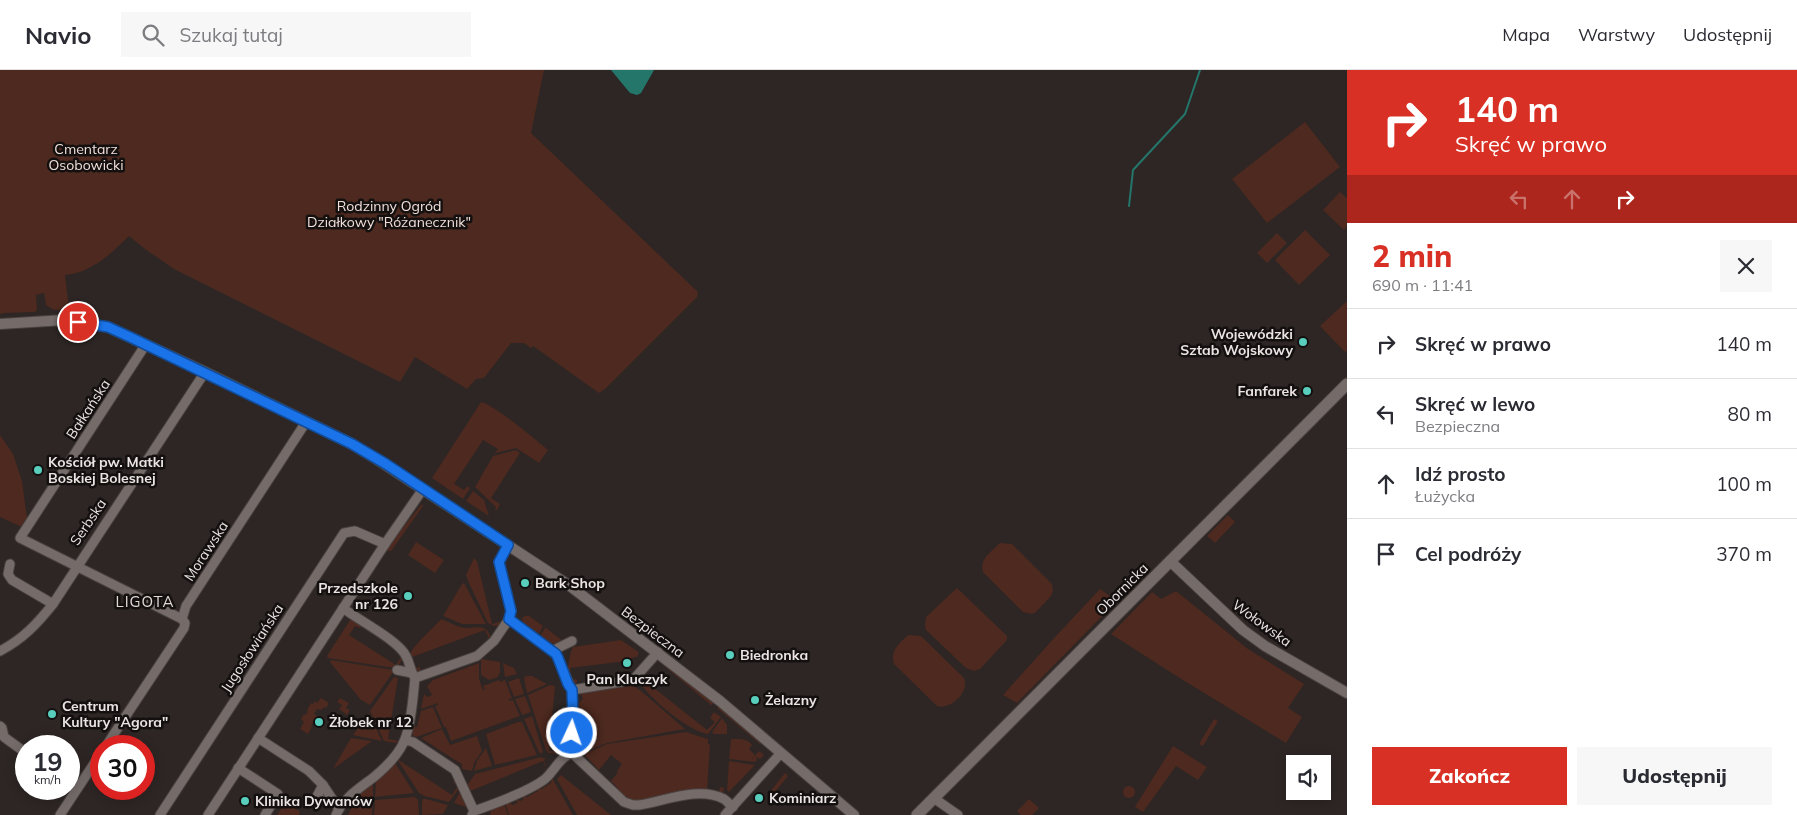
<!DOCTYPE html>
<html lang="pl">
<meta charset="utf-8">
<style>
body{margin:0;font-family:Mulish,sans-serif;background:#f7f7f7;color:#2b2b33;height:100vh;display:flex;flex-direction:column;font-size:19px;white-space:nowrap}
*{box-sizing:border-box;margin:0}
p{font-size:16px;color:#7c7c81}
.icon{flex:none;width:28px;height:28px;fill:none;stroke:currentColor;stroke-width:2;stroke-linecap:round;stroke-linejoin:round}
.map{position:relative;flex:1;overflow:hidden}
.drawer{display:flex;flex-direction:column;background:#fff;width:450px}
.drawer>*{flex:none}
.hud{background:#d93025;color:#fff;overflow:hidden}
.controls{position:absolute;left:1286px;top:685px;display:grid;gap:10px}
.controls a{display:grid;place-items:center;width:45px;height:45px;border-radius:0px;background:#fff;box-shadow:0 2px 12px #0003;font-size:25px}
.speed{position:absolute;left:15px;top:665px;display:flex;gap:10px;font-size:25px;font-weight:700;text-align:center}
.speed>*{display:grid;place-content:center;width:65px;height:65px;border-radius:50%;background:#fff;box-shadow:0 2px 12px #0003;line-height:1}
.speed small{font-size:12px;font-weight:400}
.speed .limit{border:8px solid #d22;background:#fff;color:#111}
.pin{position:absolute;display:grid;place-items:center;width:42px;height:42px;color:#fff;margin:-21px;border:2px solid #fff;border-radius:50%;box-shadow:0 1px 5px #0007}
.me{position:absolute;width:55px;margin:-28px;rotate:3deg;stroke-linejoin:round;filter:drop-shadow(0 0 4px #0008)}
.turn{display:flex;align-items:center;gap:18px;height:105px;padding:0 25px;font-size:22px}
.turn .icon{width:65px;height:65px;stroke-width:2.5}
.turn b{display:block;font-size:35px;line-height:42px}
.lanes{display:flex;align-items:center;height:48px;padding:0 25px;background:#0003;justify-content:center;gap:25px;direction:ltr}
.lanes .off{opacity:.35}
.round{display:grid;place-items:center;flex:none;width:52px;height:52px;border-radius:0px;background:#f7f7f7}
.headline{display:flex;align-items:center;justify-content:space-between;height:85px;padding:0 25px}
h1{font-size:30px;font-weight:800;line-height:38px;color:#d93025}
.button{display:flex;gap:10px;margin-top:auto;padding:10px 25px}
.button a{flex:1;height:58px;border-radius:0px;background:#d93025;color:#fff;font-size:20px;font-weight:800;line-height:58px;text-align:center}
.button a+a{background:#f7f7f7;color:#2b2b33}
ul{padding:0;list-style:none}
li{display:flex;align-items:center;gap:15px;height:70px;padding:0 25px;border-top:1px solid #e1e1e2}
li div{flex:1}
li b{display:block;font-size:19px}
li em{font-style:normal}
header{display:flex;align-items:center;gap:30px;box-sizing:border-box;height:70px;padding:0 25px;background:#fff;border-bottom:1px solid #e1e1e2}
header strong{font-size:24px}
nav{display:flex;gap:28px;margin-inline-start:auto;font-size:18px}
.search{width:350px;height:45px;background:#f7f7f7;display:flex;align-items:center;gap:12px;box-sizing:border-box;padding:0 18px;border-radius:0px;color:#7c7c81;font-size:19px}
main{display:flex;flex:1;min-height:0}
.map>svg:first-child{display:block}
</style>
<header>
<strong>Navio</strong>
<div class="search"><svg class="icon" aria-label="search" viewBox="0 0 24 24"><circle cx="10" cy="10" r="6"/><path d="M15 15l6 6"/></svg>Szukaj tutaj</div>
<nav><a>Mapa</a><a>Warstwy</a><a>Udostępnij</a></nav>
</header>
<main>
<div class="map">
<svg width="1347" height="745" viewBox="0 0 1347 745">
<rect width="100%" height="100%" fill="#2d2624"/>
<g fill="#4d291f">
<path d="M0 0H544L531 63 698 222 697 227 605 319 599 323 533 276 531 278 524 273H511L484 308 476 309 467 319 415 287 400 312 174 199 145 179 129 166C111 184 91 203 65 205L69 239 54 240 46 235 44 223 36 225 37 240 35 242 4 243 0 244Z"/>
<path d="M1305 52 1340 97 1267 153 1232 109Z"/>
<path d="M1340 122 1347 128V156L1344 160 1323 140Z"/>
<path d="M1305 160 1330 185 1299 215 1275 190Z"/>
<path d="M1277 163 1287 173 1267 193 1257 183Z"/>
<path d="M1347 231V280L1345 282 1320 256Z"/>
<path d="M481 332C493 334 536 370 548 380L539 393 516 378 496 383H495L498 379 483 370 454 414 464 420 467 416 470 418 463 429 432 408Z"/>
<path d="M0 365 13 384 22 411 27 448 22 457 0 447Z"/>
<path d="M516 380 520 383 491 428 500 434 497 440H495L496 437 475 417 493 386Z"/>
<path d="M473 421 484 430 489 446 466 431Z"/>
<path d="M422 434 423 436 391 481H384Z"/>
<path d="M1228 445 1235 452 1215 473 1207 466Z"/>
<path d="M416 472 444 490 435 503 408 485Z"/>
<path d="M1000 473 1012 474 1052 514 1053 521 1051 526 1036 542 1032 544 1023 542 983 502C979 489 991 482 1000 473Z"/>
<path d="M474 488 477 491 492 554 503 551 500 555 494 556 488 553 468 511 466 505Z"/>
<path d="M464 513 486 554H462L443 546 462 514Z"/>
<path d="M957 518 1007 566V570L980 599 974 601 966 598 926 560 925 555 926 547Z"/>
<path d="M1100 519 1117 531 1017 633 1003 625 1055 567Z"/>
<path d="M1176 521 1248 579 1304 614 1288 638 1302 647 1286 673 1178 607 1111 564 1152 522 1161 529Z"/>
<path d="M525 546H529L543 556 539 564 523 553 522 548Z"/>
<path d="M352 547 362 554 360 558 355 556 349 565 396 595 402 585 396 581 397 579 403 588 398 596 394 598 328 588 327 586Z"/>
<path d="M441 549C447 551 454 555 460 557 474 561 485 550 491 568L490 571 485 560 412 587 416 598 420 597V601H415C413 597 409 590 410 585 411 577 435 557 441 549Z"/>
<path d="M545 558H546L563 571C553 577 549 572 540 566Z"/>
<path d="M908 565 921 566 964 608C970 622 951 640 937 636L894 594C890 580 899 574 908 565Z"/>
<path d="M621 570 637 581 639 583 637 587 626 589V591L570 598 571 610 577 609V612L573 614 567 601 571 581 573 577Z"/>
<path d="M481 589 500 592V602L498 607 489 610 481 605Z"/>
<path d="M659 589 715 633 711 635 657 590Z"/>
<path d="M331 590 393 600 394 601 370 635 361 630 330 592Z"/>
<path d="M479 593V609L483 620H485L483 616 499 610 500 612 505 610 512 628 509 629V631L513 630 520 646 451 671 446 657H444L435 636 438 635V633L421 639 424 624 428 627 432 625 427 616 433 610Z"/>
<path d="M503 593 514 598 517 604 505 607Z"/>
<path d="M642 605 645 608 644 610 707 660 715 652 710 648 714 642 721 647 708 664C689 662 645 625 637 608Z"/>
<path d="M526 606H532L547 614 527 623 524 608Z"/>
<path d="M394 607 398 608 388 669 399 671 396 673 384 671 370 641Z"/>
<path d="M519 608 524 624 514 627 508 612Z"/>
<path d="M629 613 641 621 685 659 607 673 581 683 577 673 579 658V633L583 629 581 624Z"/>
<path d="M550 615 555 616 549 681H561V677H565L561 684 548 683 546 680 528 625Z"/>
<path d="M525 626 531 642 522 645 515 629Z"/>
<path d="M321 628 329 633 326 638 324 637 321 640 317 639 314 644 319 647 311 655 312 657 308 664 300 659 304 652 301 649 304 644 306 645 308 641 307 640 311 633 313 634 315 631 317 633Z"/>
<path d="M340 628 349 633 346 638 350 640 347 645 339 639 342 635 337 632Z"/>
<path d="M719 636 762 673 760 674 717 638Z"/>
<path d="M433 637 442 658 416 667 413 666 412 657H417L421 641Z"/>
<path d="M369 643 382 671 353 665Z"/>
<path d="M532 646 543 682 540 684 524 649Z"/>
<path d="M722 648 727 655V664H714L712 662Z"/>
<path d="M1214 649 1218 651 1203 676 1199 674Z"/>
<path d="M518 652H522L537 685 495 695 486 664Z"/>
<path d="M442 659 450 675 477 666 482 681 474 693 472 701 462 699V694L455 690 421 668Z"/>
<path d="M686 662 708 669V674L710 675 707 721 719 722 720 717 724 718 723 725 631 732 615 722 618 718 611 711 618 702 617 701 622 694 611 685 599 700 584 684 607 674Z"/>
<path d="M351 668 372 671 333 699Z"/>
<path d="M731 669C739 669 748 668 752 675L749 679 755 685 752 689 759 681 764 685 760 689 756 687 757 690 755 692 729 689Z"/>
<path d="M1173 676 1207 697 1198 710 1176 696 1143 742 1135 737Z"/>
<path d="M486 678 492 696 474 701 477 691Z"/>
<path d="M541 687 546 689 544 690 546 698H548L549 701 543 707V703L547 701 543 691 468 722 466 717 475 704Z"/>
<path d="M397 689 452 725 458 716 453 712 456 709 461 716 449 732 424 726 419 723Z"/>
<path d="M729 691 755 695 729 722 727 720Z"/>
<path d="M395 693 414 723 375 727 376 710Z"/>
<path d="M785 703 788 706 775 722 769 723Z"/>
<path d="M561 705 611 745H577L557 709Z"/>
<path d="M551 706 573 745H509L505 733 508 732 513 735 518 732 514 728 520 731 524 729 520 725 522 724 527 727 538 721 534 718 538 716 542 719 544 718 539 715 546 717 547 716 543 713 549 715 552 711 549 708Z"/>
<path d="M373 712V727L354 728Z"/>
<circle cx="1129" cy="722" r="6"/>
<path d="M461 720 464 725 462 727 464 731 466 730 469 738 454 733Z"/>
<path d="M415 727 418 730 419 745H374L375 730Z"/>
<path d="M423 729H426L448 735 443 744 422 745V731Z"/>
<path d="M1029 729 1039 738 1032 745H1021L1017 741Z"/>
<path d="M373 730 372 745H348L354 731Z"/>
<path d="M284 734 300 741 299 745H277Z"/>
<path d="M504 734 508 745H490L491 740Z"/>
</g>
<path fill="#24766b" d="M611 0H654L641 23 637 25 630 23Z"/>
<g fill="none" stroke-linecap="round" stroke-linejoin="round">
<path stroke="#24766b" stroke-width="2" d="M1129 136 1133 100 1185 44 1200 0"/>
<g stroke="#494240" stroke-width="11">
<g id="minor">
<path d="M146 274 20 468 182 549"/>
<path d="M508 475 499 492 511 541 509 549"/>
<path d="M10 494 8 504 12 510 53 534"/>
<path d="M343 538C358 550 398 570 406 586 410 593 410 601 415 608"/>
<path d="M0 581C23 569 37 554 53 534L205 302"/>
<path d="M552 581 572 571"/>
<path d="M397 600 412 603"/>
<path d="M572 620 573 649 570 674 572 683"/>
<path d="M0 656 2 658 4 667 26 683"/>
<path d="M258 668 309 701 323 715 339 739"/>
<path d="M405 670 413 672 455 700 474 741 472 745"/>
<path d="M106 676 184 558 185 553 182 549 186 536 306 352"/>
<path d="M238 698 278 724 265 745"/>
<path d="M323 715 316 728 327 731 332 729"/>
<path d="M935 729 958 745"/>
<path d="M474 741C494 734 528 722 545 709 555 700 559 688 572 683L624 732 633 735H639C665 731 699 716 724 729 727 731 730 735 733 737"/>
<path d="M60 745 101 683"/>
<path d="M160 745 344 463 355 461 385 474"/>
<path d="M208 745 385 474 423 419"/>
<path d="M336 745C343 728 360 718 374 707 386 697 400 683 405 669 412 651 413 626 415 608L477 586 494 571 509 549 556 584 572 620 633 610 658 582"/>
<path d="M725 745 781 683"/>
</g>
</g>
<g stroke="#494240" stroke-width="12">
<g id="tertiary">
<path d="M0 254 64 250 108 257 205 302 352 374 375 388 570 516 720 631 854 745"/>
<path d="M1170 491 1243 560 1265 576 1347 623"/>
</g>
</g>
<g stroke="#494240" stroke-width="13">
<path id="secondary" d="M917 745 1347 314"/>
</g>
<use href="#minor" stroke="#756c6a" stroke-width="9"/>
<use href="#tertiary" stroke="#756c6a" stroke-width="10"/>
<use href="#secondary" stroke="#756c6a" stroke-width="11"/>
</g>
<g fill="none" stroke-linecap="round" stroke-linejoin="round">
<g stroke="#114b97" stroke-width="12">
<path id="route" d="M78 252 108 257 132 268 352 374 386 394 508 475 499 492 511 541 509 549 556 584 558 588 568 614 572 620 573 649 572 663"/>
</g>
<use href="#route" stroke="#1a73e8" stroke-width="9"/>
</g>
<g fill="#5acebd" stroke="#13100f" stroke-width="2">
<circle cx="1303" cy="272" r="5"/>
<circle cx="1307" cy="321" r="5"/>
<circle cx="38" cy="400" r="5"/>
<circle cx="525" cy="513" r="5"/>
<circle cx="408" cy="526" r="5"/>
<circle cx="730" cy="585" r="5"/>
<circle cx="627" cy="593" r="5"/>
<circle cx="755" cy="630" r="5"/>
<circle cx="52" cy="644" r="5"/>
<circle cx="319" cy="652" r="5"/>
<circle cx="759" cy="728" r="5"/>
<circle cx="245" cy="731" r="5"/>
</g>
<g text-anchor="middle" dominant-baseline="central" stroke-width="5" stroke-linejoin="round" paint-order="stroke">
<g font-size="14" fill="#f2dfda" stroke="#13100f">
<text x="86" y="79">Cmentarz<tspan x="86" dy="16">Osobowicki</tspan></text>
<text x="389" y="136">Rodzinny Ogród<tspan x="389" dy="16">Działkowy "Różanecznik"</tspan></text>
</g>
<g font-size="14" font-weight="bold" fill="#eae4e3" stroke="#13100f" text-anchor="start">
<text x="1293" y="264" text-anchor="end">Wojewódzki<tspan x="1293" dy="16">Sztab Wojskowy</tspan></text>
<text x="1297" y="321" text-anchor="end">Fanfarek</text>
<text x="48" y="392">Kościół pw. Matki<tspan x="48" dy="16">Boskiej Bolesnej</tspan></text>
<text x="535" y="513">Bark Shop</text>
<text x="398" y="518" text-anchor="end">Przedszkole<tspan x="398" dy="16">nr 126</tspan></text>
<text x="740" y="585">Biedronka</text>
<text x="627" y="609" text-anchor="middle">Pan Kluczyk</text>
<text x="765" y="630">Żelazny</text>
<text x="62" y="636">Centrum<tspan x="62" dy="16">Kultury "Agora"</tspan></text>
<text x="329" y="652">Żłobek nr 12</text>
<text x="769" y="728">Kominiarz</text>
<text x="255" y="731">Klinika Dywanów</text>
</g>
<g font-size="14" fill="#eae4e3" stroke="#13100f">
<text transform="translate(88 339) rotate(-57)">Bałkańska</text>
<text transform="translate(88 452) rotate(-56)">Serbska</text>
<text transform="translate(206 481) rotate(-57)">Morawska</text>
<text transform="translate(1122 519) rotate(-45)">Obornicka</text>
<text transform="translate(1262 553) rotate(36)">Wołowska</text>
<text transform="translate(653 562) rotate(37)">Bezpieczna</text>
<text transform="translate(252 578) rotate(-57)">Jugosłowiańska</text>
</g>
<g font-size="15" letter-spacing="1" fill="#e3d9d6" stroke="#13100f">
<text x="145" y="531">LIGOTA</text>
</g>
</g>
</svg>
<div class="controls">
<a><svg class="icon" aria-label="sound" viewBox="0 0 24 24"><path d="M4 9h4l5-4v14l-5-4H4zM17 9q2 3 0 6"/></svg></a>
</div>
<div class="speed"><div>19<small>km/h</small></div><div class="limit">30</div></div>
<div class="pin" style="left:78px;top:252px;background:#d93025"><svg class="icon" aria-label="arrive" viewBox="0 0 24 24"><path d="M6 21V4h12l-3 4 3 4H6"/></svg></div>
<svg class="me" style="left:572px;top:663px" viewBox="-20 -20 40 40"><circle r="17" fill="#1a73e8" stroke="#fff" stroke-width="3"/><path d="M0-11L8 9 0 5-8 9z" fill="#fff"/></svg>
</div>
<section class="drawer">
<div class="hud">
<div class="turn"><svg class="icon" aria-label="right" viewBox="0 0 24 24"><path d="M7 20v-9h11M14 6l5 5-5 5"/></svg><div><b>140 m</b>Skręć w prawo</div></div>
<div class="lanes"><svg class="icon off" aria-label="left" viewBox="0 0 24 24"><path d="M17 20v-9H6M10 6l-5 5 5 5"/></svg><svg class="icon off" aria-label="ahead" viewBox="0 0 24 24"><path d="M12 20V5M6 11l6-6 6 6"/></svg><svg class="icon" aria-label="right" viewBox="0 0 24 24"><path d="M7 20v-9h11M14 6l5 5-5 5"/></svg></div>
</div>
<div class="headline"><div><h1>2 min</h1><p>690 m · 11:41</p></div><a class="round"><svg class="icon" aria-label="close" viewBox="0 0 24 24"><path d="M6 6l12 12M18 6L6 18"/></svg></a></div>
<ul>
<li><svg class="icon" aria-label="right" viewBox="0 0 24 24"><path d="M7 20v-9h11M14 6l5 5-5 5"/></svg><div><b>Skręć w prawo</b></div><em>140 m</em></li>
<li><svg class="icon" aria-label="left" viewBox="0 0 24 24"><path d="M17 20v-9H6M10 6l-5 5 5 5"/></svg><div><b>Skręć w lewo</b><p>Bezpieczna</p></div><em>80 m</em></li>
<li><svg class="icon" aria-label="ahead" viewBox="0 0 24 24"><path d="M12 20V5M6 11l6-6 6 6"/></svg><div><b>Idź prosto</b><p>Łużycka</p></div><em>100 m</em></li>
<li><svg class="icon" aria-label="arrive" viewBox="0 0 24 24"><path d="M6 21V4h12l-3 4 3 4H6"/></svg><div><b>Cel podróży</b></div><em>370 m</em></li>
</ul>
<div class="button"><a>Zakończ</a><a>Udostępnij</a></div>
</section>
</main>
